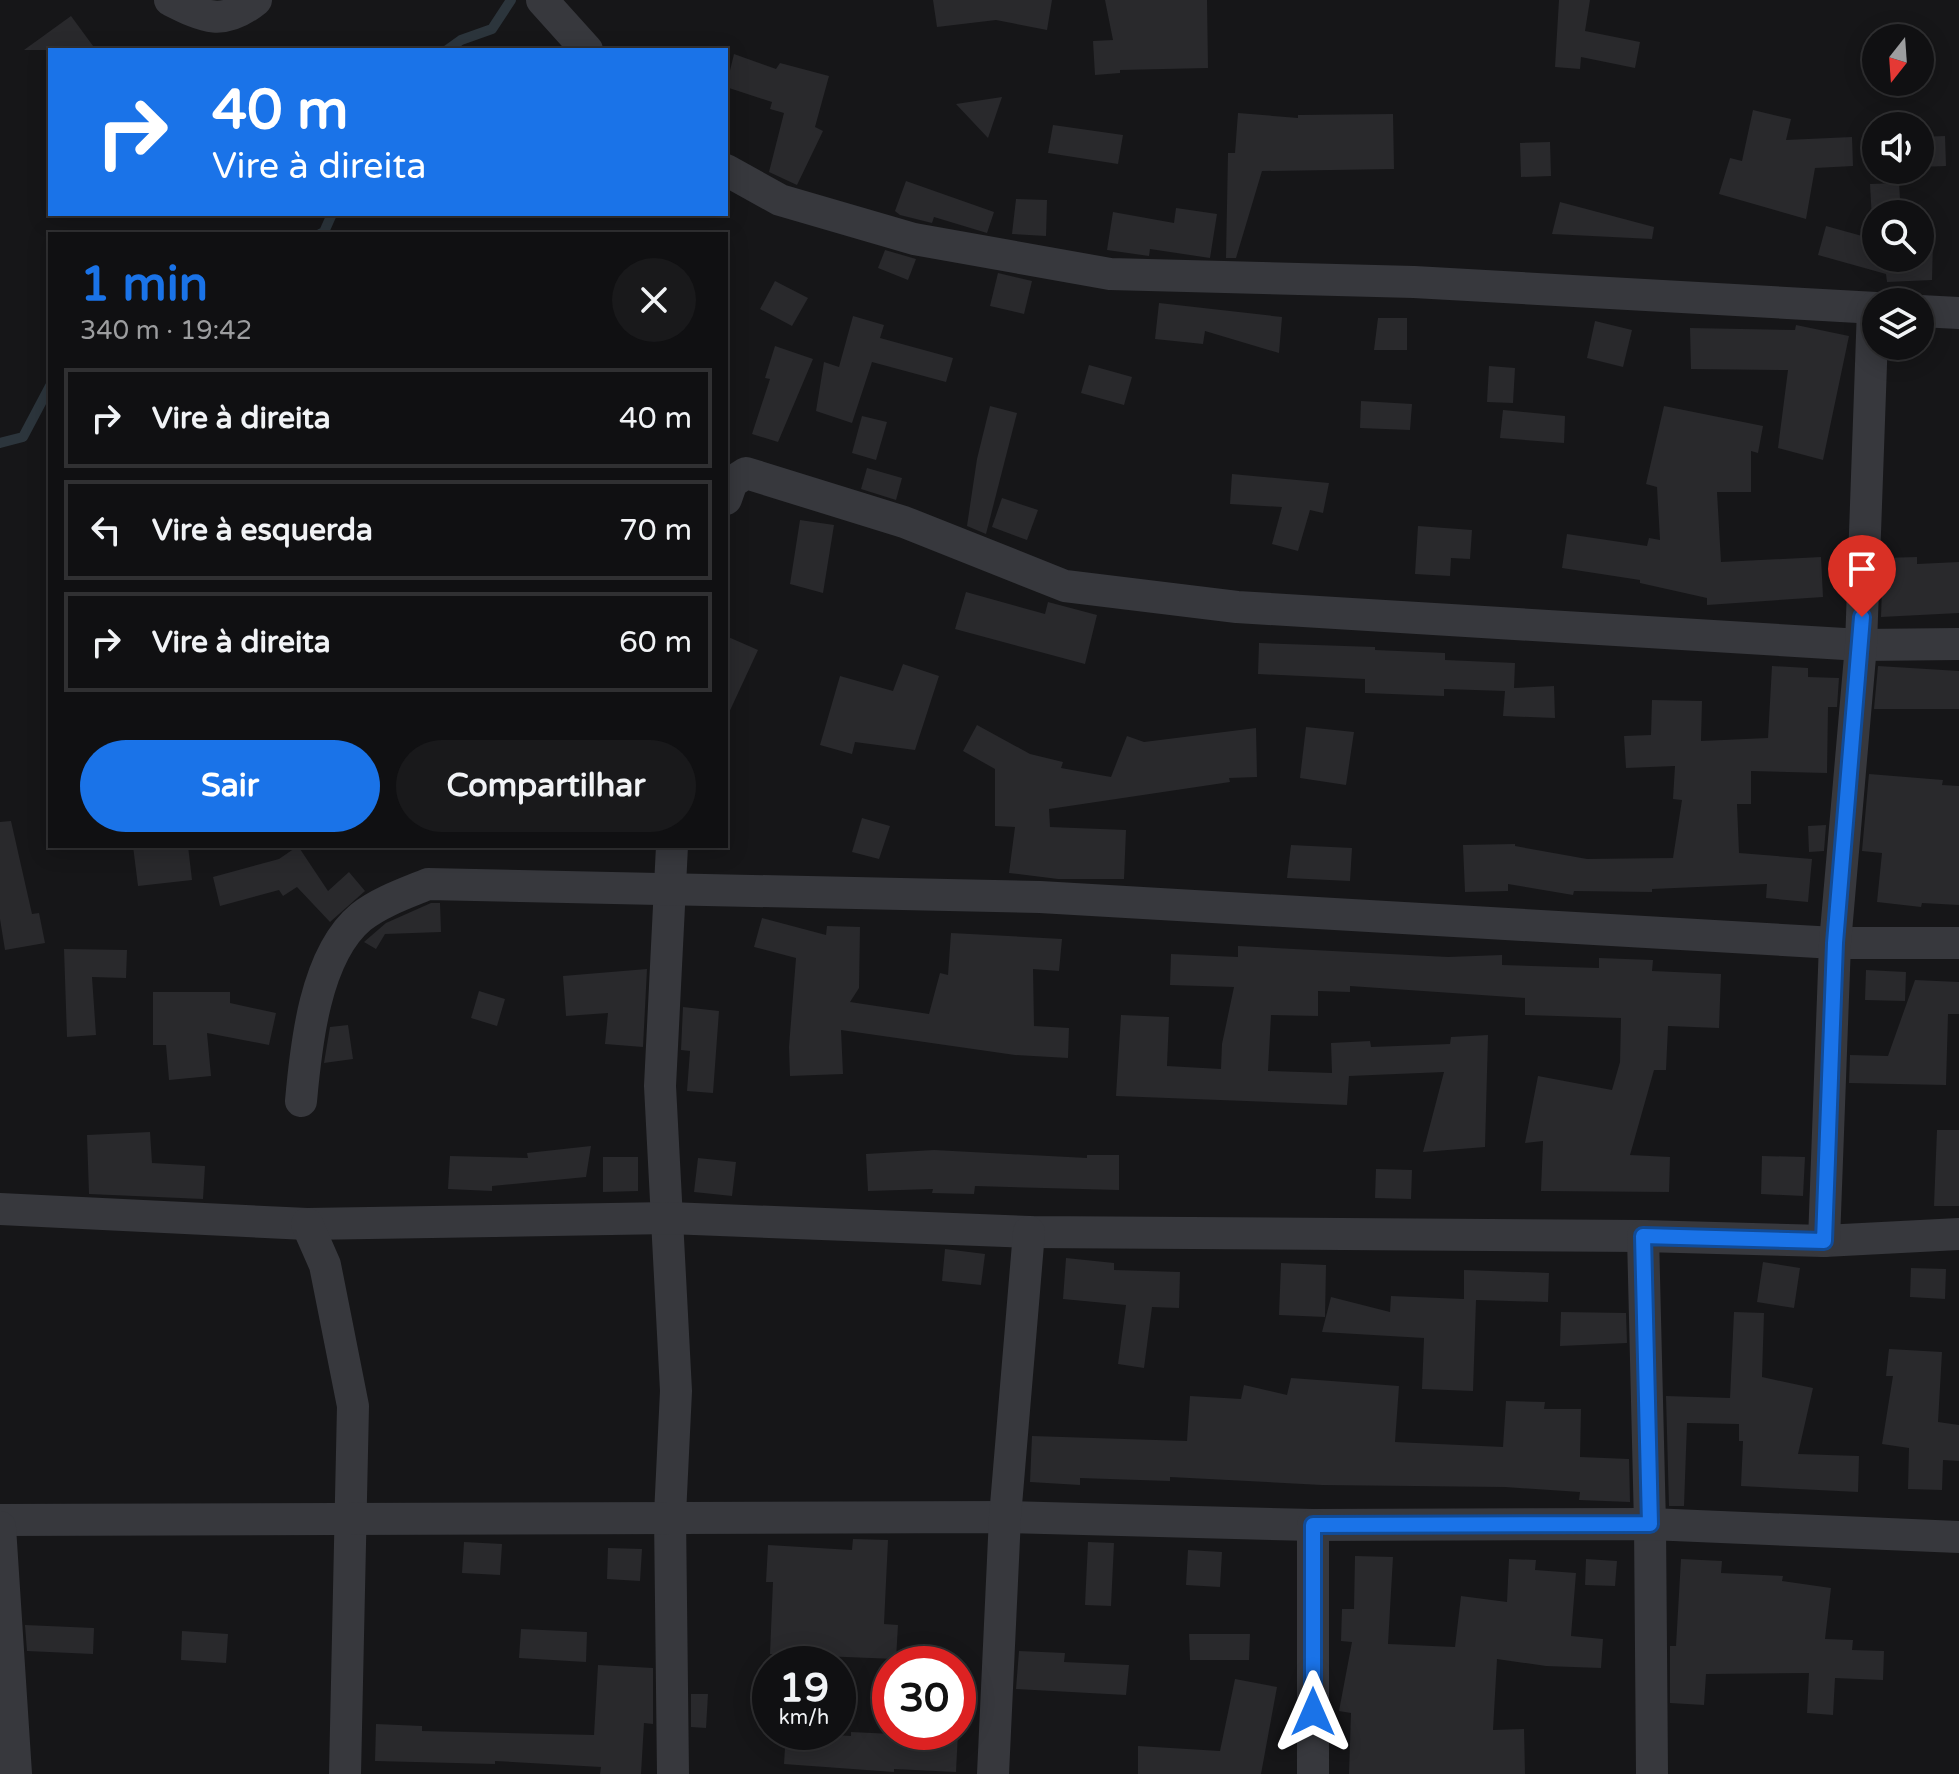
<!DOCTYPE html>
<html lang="pt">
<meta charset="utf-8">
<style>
body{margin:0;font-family:"Varela Round",sans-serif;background:#19191b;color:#f1f3f6;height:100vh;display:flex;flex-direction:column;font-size:30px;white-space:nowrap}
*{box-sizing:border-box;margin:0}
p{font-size:26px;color:#9c9d9f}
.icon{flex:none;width:44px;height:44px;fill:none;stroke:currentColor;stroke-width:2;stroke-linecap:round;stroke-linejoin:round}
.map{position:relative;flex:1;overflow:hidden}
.details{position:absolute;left:48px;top:232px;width:680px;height:616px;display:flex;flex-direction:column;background:#101012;border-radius:0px;box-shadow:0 4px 20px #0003,0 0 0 2px #303032}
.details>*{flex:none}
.hud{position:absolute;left:48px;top:48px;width:680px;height:168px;border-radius:0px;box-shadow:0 4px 20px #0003,0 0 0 2px #303032;background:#1a73e8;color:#fff;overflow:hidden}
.needle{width:52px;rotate:197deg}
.fabs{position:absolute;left:1862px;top:24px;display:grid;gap:16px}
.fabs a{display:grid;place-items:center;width:72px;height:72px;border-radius:50%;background:#101012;box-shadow:0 4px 20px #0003,0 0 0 2px #303032;font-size:40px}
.speed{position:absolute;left:752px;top:1646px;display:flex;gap:16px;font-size:40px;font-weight:700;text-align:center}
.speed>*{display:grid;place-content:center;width:104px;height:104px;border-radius:50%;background:#101012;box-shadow:0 4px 20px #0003,0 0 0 2px #303032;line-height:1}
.speed small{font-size:20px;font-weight:400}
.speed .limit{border:12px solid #d22;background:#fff;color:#111}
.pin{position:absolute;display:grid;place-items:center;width:68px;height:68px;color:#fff;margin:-82px -34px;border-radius:50% 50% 50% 0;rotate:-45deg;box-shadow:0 0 8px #0007}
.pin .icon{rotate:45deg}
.me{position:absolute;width:88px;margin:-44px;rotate:0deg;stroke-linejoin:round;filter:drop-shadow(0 0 6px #0008)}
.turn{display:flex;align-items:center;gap:28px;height:168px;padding:0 32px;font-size:36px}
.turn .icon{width:104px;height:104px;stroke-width:2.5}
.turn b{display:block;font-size:56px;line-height:68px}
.round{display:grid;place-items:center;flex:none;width:84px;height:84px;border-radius:42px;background:#19191b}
.head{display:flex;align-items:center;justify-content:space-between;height:136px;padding:0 32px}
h1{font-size:48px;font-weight:700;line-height:60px;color:#1a73e8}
.cta{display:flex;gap:16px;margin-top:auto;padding:16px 32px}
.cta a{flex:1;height:92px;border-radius:48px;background:#1a73e8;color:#fff;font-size:32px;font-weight:700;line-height:92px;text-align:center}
.cta a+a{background:#19191b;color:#f1f3f6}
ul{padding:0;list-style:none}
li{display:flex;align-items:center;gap:24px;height:100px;margin:0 16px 12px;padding:0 16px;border:4px solid #303032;border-radius:0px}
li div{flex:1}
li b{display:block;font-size:30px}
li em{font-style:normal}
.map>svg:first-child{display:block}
</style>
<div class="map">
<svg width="1959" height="1774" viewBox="0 0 1959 1774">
<rect width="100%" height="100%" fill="#161618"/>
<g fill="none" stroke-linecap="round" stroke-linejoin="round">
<g stroke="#2c353c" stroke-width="10">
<path d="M447 50 461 40 492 29 511 0"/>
<path d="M320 234 324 232 332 214"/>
<path d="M0 443 23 437 50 386"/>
</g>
</g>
<g fill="#29292c">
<path d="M933 0H1052L1047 30 996 20 937 27Z"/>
<path d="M1105 0H1207L1208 68 1120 70V73L1095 75 1093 41 1113 40Z"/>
<path d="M1559 0H1590L1585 31 1640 42 1635 68 1581 57 1580 69 1555 67Z"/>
<path d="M71 16 96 50H24Z"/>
<path d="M734 54 776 69 780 63 829 76 815 127 823 131 797 185 769 172 784 113 770 109 772 102 726 87Z"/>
<path d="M1002 97 988 138 956 104Z"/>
<path d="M1753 110 1791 119 1786 140 1852 137 1853 166 1815 168 1806 219 1719 194 1730 158 1742 161Z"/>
<path d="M1238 113 1298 118V115L1393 114 1394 169 1262 171 1236 258H1226L1228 153H1235Z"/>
<path d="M1053 125 1123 135 1118 164 1048 153Z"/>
<path d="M1945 136 1946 166 1920 167V137Z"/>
<path d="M1550 142 1551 176 1521 177 1520 143Z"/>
<path d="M906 181 994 212 987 233 934 217 932 223 900 215 895 211Z"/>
<path d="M1899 183 1901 214H1876V258H1920V240H1933L1932 280 1887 282 1886 274 1818 255 1826 226 1873 239 1870 184Z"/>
<path d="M1016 199 1047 200 1046 236 1012 234Z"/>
<path d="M1560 202 1654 227 1652 239 1552 234Z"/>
<path d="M1176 208 1217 214 1210 258 1150 249 1149 256 1107 250 1113 212 1174 223Z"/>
<path d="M885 250 916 259 908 280 878 268Z"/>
<path d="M998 273 1032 281 1024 314 990 306Z"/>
<path d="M775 281 808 298 792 326 760 309Z"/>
<path d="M1159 303 1282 317 1279 353 1205 331 1203 344 1155 339Z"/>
<path d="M853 316 884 325 880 338 953 358 946 382 872 362 852 423 816 411 824 362 839 367Z"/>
<path d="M1378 318H1407V350H1374Z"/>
<path d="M1595 321 1632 330 1623 367 1587 358Z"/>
<path d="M1796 325 1849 336 1823 460 1778 448 1788 370 1691 369 1690 328 1795 330Z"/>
<path d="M775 346 813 359 778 442 752 434 770 379 765 378Z"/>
<path d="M1089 365 1132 377 1124 405 1081 393Z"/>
<path d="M1489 366 1515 368 1513 403 1487 402Z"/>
<path d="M1361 401 1412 404 1410 430 1360 428Z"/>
<path d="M990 406 1017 413 986 534 967 526 977 459Z"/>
<path d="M1664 406 1763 426 1758 453 1751 451V492H1717L1721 562 1821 557 1823 597 1707 605V598L1640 583V580L1562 568 1567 534 1647 546 1649 538 1660 540 1657 487 1646 484Z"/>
<path d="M1503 410 1565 416 1564 443 1500 438Z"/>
<path d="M862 416 887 422 876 460 852 453Z"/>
<path d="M867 468 902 478 896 500 861 489Z"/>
<path d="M1232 474 1329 483 1323 513 1310 510 1298 551 1272 544 1282 507 1230 504Z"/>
<path d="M1002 498 1038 510 1027 540 992 527Z"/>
<path d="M800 520 834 525 823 593 790 584Z"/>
<path d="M1418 526 1472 530 1470 559 1451 558 1450 576 1415 574Z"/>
<path d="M1917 557V564L1959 562V613L1881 617 1883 558Z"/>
<path d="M966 592 1045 614 1048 602 1097 615 1085 664 955 629Z"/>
<path d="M726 636 758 650 726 719Z"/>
<path d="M1259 643 1375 647V650L1445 653V660L1515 663 1514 688 1554 686 1555 718 1503 716 1505 691 1444 689V696L1365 693V679L1258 674Z"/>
<path d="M903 664 939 676 915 750 855 742 852 754 820 745 840 676 893 691Z"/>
<path d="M1772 666 1808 668V677L1839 678 1837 707H1828L1827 773 1751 771V804H1737L1739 853 1812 859 1808 902 1766 898 1767 884 1652 889V892L1574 891 1573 895 1508 884V891L1465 892 1463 845 1515 844V846L1587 859 1673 858 1682 800 1673 799 1675 766 1626 768 1624 736 1651 735 1652 700 1702 701 1701 741 1768 738Z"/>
<path d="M1878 666 1959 671V709H1874Z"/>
<path d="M977 725 1030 754 1063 762 1061 768 1111 777 1127 736 1144 742 1256 728 1257 777 1229 778 1230 782 1049 809 1050 827 1126 830 1124 879H1058L1009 873 1015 827 995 826V769L963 751Z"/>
<path d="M1306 727 1354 732 1346 785 1300 778Z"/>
<path d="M1869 774 1943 780 1942 785 1959 786V905L1922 903 1921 907 1877 902 1882 853 1862 851Z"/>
<path d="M862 818 890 826 879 859 852 852Z"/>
<path d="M11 821 32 914 39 913 45 943 5 950 0 919V822Z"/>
<path d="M1826 825 1824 851 1809 852 1808 826Z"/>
<path d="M1291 845 1352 848 1350 881 1287 878Z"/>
<path d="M133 846H188L192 880 138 886Z"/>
<path d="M298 846 328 891 349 872 365 891 330 922 297 887 283 896 279 890 220 906 213 877 279 859Z"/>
<path d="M431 903H440L441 932 385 934 376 949 364 942 386 923Z"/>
<path d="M762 918 826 935 827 926 860 927 859 988 850 1002 929 1014 940 973 948 975 951 933 1062 939 1059 971 1033 969 1034 1026 1069 1028 1068 1058 1015 1055 841 1030 843 1074 790 1076 789 1047 796 958 754 947Z"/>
<path d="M1238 946 1448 957 1502 955V965L1599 968V958L1653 960 1652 971 1721 974 1719 1028 1668 1026 1666 1070H1654L1630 1155 1670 1157 1669 1192 1541 1191 1543 1141 1525 1143 1538 1076 1612 1090 1620 1062 1621 1018 1525 1015V998L1350 986V992L1318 991V1016L1271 1015 1268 1071 1332 1073 1331 1043 1370 1041 1371 1047 1450 1044 1451 1037 1488 1035 1485 1147 1423 1152 1444 1072 1349 1076 1347 1105 1116 1096 1121 1015 1169 1017 1167 1066 1221 1069 1222 1044 1234 987 1170 985 1171 954 1238 957Z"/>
<path d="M64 949 127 950 126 978 92 977 96 1035 67 1037Z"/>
<path d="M647 969 643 1047 605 1044 608 1013 566 1016 563 976Z"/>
<path d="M1866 970 1906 972 1905 1001 1865 1000Z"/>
<path d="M1915 980 1959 982V1014H1948L1946 1085 1849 1083 1850 1055 1888 1056Z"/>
<path d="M479 991 505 999 497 1026 471 1018Z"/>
<path d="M153 992H230V1003L276 1013 269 1045 207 1033 211 1076 169 1080 166 1045H153Z"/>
<path d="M683 1007 719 1011 713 1093 687 1091 690 1051 681 1050Z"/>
<path d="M348 1025 353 1059 324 1063 330 1027Z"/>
<path d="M1937 1130H1959V1206H1934Z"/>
<path d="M150 1132 152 1163 205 1166 203 1199 89 1194 87 1135Z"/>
<path d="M591 1146 586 1177 492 1186V1191L448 1189 450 1156 528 1158 527 1153Z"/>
<path d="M934 1150 1087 1158V1155H1119V1190L975 1186 974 1194 932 1193 933 1189 868 1191 866 1154Z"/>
<path d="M1762 1156 1805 1157 1803 1196 1761 1194Z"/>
<path d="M603 1157H638V1191L603 1192Z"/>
<path d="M698 1158 736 1162 732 1196 694 1192Z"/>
<path d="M1376 1169 1412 1170 1411 1199 1375 1198Z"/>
<path d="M945 1249 985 1254 981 1285 942 1281Z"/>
<path d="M1066 1258 1114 1263V1270L1180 1272 1179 1308 1152 1307 1144 1368 1118 1364 1126 1305 1063 1299Z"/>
<path d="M1763 1262 1800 1268 1794 1308 1757 1302Z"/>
<path d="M1281 1263 1326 1265 1325 1317 1279 1315Z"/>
<path d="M1911 1268 1946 1269 1945 1299 1910 1297Z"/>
<path d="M1464 1270 1549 1273 1548 1302 1476 1300 1473 1391 1422 1389 1424 1338 1322 1332 1331 1297 1390 1312 1391 1296 1464 1299Z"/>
<path d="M1561 1312 1626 1313 1627 1343 1560 1346Z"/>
<path d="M1734 1312 1764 1313 1762 1377 1813 1388 1798 1454 1859 1456 1858 1492 1741 1486 1743 1441H1739V1424L1687 1423 1684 1506H1669L1666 1396 1730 1398Z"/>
<path d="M1889 1349 1942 1352 1938 1422 1959 1425V1461L1943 1460 1942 1490 1908 1489 1909 1448 1882 1444 1893 1376H1886Z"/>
<path d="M1291 1378 1399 1386 1395 1442 1503 1447 1506 1401 1545 1402 1544 1409H1581L1580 1457 1629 1459 1630 1502 1579 1500 1580 1492 1505 1487 1322 1485 1170 1477V1481L1080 1478V1485L1030 1482 1032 1436 1187 1441 1190 1396 1241 1399 1244 1385 1287 1395Z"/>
<path d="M853 1539 888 1540 884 1624 898 1625 896 1659 770 1654 773 1582H766L768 1545 852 1550Z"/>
<path d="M464 1542 502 1544 500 1575 462 1573Z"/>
<path d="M1088 1542 1114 1543 1111 1606 1085 1605Z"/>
<path d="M608 1548 642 1549 640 1581 607 1579Z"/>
<path d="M1188 1550 1222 1552 1220 1587 1186 1585Z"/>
<path d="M1355 1556 1393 1557 1388 1644 1455 1647 1461 1596 1507 1602 1509 1559 1536 1560 1535 1570 1576 1573 1571 1636 1603 1639 1601 1668 1546 1666 1497 1659 1493 1730 1524 1729 1525 1774H1349L1351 1713 1339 1711 1352 1642 1341 1641 1342 1609H1354Z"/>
<path d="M1586 1559 1617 1561 1615 1586 1585 1585Z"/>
<path d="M1681 1559 1722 1561 1721 1573 1783 1576 1782 1581 1831 1588 1825 1639 1853 1640 1852 1650 1884 1651 1883 1680 1835 1678 1833 1715 1807 1713 1809 1673 1706 1674 1704 1705 1670 1703V1646H1676Z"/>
<path d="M25 1625 94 1628 93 1654 27 1651Z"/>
<path d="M521 1629 587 1632 586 1662 519 1658Z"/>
<path d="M182 1631 228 1634 226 1663 181 1660Z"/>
<path d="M1189 1634H1250L1249 1660H1190Z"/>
<path d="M1019 1651 1065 1653 1064 1662 1129 1665 1126 1695 1016 1689Z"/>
<path d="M598 1665 653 1668V1724L644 1723 641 1774H600L601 1767 495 1761V1764L375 1761 376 1724 422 1726V1731L594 1735Z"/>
<path d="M1235 1679 1277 1687 1261 1774H1138V1746L1220 1751Z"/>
<path d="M691 1694H708L706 1728 691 1727Z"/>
<path d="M786 1732 851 1736V1732L914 1735V1732H958L956 1772 894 1769V1772L784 1764Z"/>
</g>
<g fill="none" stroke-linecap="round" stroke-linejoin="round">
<g stroke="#37383d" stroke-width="32">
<path d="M170 0C204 17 223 27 256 0"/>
<path d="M542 0 587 50"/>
<path d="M726 170 780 200 914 239 1110 274 1414 282 1876 308"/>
<path d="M1920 311 1959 313"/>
<path d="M726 499 732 482 746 473 904 522 1065 586 1237 607 1861 645 1959 644"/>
<path d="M672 846 660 1086 676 1391 670 1515 673 1774"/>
<path d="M301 1101C306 1045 315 955 361 917 380 902 406 893 428 884L1040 897 1835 943H1959"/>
<path d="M0 1209 307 1224 669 1218 1029 1232 1643 1236 1824 1241 1959 1234"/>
<path d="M307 1224 325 1265 353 1406 345 1774"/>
<path d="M1643 1236 1650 1524 1652 1774"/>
<path d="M1824 1241 1835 943 1861 645 1873 308"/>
<path d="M0 1520 1005 1517 1313 1525 1650 1524 1959 1537"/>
<path d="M1313 1525V1774"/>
<path d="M0 1527 16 1774"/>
<path d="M993 1774 1005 1517 1029 1232"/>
</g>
</g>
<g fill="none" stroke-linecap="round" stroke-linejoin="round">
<g stroke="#114b97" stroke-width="20">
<path id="route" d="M1313 1712V1525L1650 1524 1643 1236 1824 1241 1835 943 1862 617"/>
</g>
<use href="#route" stroke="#1a73e8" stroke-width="14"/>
</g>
</svg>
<div class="fabs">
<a><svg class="needle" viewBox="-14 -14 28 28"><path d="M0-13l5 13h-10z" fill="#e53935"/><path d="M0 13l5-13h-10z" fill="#9c9d9f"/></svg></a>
<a><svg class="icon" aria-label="sound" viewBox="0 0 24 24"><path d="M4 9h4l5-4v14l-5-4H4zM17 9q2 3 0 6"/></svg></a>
<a><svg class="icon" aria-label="search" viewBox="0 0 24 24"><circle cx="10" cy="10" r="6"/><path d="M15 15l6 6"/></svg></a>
<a><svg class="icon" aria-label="layers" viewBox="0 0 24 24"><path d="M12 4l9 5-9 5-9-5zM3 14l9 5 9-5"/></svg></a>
</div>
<div class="speed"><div>19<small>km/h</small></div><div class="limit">30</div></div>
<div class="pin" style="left:1862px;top:617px;background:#d93025"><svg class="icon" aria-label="arrive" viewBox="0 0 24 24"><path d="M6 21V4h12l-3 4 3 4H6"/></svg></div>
<svg class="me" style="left:1313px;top:1712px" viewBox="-20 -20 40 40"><path d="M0-17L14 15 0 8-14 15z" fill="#1a73e8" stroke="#fff" stroke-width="4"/></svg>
<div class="hud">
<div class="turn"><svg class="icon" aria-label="right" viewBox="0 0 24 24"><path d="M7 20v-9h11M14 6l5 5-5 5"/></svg><div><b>40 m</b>Vire à direita</div></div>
</div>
<section class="details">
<div class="head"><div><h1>1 min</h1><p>340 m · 19:42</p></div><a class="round"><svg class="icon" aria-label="close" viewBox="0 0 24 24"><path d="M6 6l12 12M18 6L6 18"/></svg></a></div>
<ul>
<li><svg class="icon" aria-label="right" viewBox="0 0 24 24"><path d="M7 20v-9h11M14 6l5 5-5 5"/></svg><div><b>Vire à direita</b></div><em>40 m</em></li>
<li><svg class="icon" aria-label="left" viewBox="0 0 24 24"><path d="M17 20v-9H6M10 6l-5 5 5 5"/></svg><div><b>Vire à esquerda</b></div><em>70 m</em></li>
<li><svg class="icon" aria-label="right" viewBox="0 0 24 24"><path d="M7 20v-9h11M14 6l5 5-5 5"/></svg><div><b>Vire à direita</b></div><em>60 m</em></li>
</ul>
<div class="cta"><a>Sair</a><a>Compartilhar</a></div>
</section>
</div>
